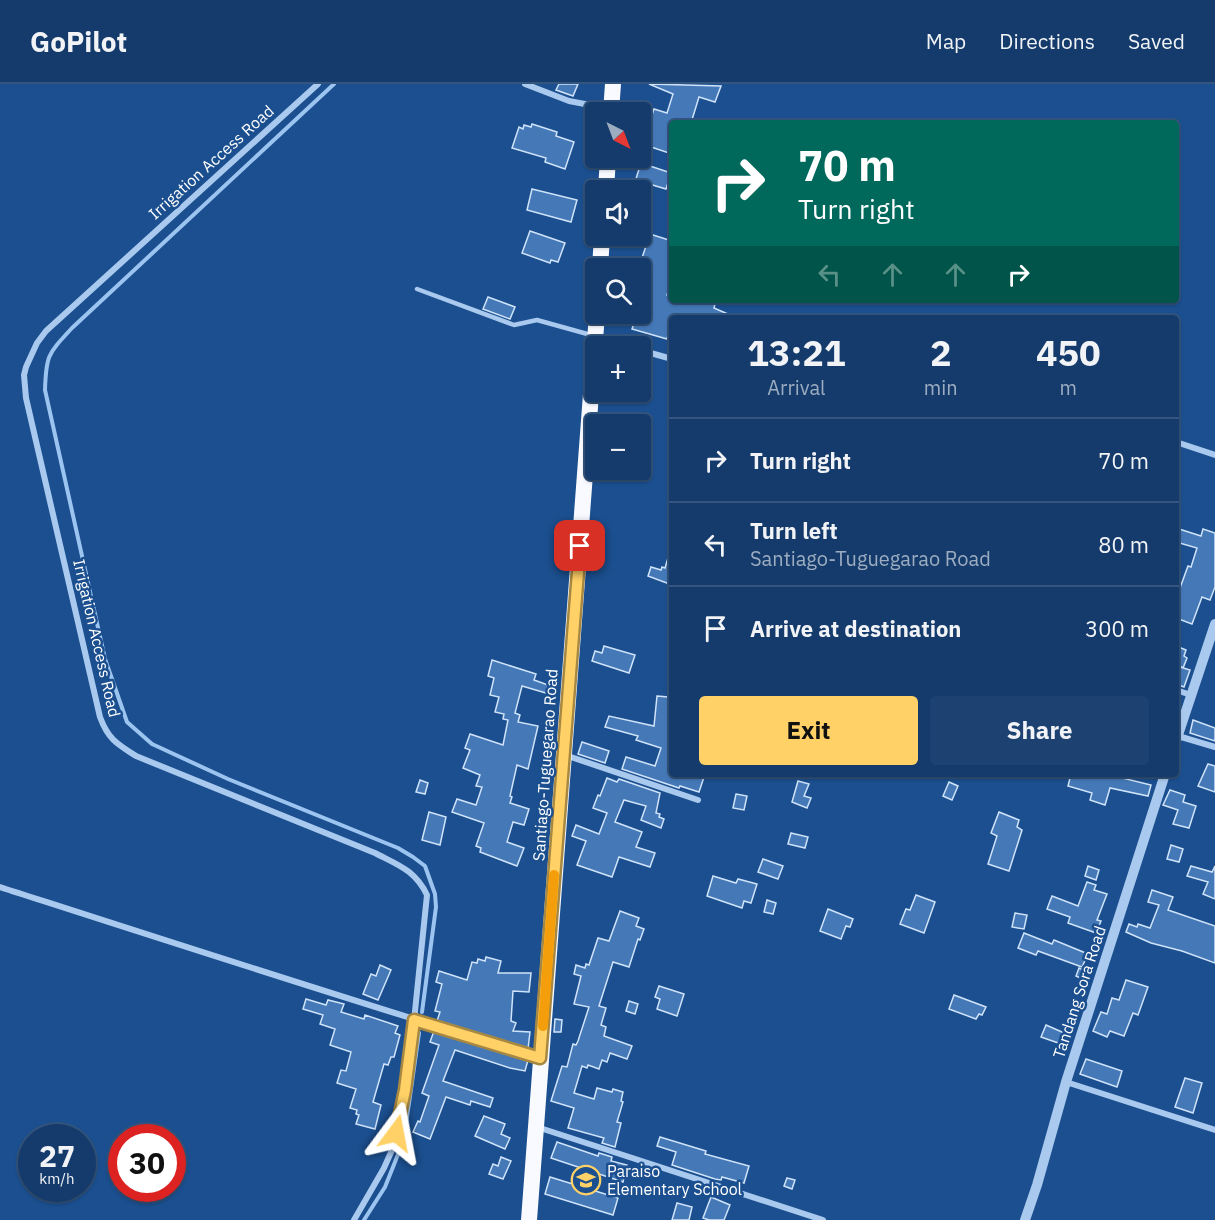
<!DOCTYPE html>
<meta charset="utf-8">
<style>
body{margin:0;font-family:"IBM Plex Sans",sans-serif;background:#1d4271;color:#f1f3f6;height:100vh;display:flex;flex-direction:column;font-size:22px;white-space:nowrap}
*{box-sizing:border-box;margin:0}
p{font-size:20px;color:#9dadc1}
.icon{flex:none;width:33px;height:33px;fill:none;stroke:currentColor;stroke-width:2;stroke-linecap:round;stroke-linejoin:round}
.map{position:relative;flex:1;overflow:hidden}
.panel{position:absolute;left:669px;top:231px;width:510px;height:462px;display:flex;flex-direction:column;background:#143b6b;border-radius:6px;box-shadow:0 2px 4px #0004,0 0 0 2px #33557e}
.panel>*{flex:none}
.hud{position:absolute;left:669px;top:36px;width:510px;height:183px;border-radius:6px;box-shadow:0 2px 4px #0004,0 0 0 2px #33557e;background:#00695c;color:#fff;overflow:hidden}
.needle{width:39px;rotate:138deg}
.tools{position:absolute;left:585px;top:18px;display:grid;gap:12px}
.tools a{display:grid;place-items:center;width:66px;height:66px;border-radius:6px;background:#143b6b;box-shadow:0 2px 4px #0004,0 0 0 2px #33557e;font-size:30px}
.speed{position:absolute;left:18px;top:1040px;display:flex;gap:12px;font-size:30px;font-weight:700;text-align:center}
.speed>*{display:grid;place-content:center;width:78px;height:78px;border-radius:50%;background:#143b6b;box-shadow:0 2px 4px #0004,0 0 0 2px #33557e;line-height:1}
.speed small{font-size:15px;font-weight:400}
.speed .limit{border:9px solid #d22;background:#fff;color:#111}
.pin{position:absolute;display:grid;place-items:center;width:51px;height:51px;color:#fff;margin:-26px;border-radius:12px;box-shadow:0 3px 9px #0006}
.me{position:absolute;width:66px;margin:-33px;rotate:13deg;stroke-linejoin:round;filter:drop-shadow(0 0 4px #0008)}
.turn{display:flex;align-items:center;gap:21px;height:126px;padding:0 30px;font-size:27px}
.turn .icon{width:78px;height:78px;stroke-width:2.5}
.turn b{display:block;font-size:42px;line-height:51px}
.lanes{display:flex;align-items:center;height:57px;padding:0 30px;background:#0003;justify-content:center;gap:30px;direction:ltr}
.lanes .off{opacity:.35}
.eta{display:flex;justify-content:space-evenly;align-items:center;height:102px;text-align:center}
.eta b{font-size:36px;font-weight:700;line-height:42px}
.button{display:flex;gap:12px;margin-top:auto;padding:12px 30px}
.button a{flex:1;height:69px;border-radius:6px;background:#ffd166;color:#111;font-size:24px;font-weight:700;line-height:69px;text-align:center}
.button a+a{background:#1d4271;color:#f1f3f6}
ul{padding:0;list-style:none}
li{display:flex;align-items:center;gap:18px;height:84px;padding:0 30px;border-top:2px solid #33557e}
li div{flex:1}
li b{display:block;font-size:22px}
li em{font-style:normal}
header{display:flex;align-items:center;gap:36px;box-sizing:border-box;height:84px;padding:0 30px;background:#143b6b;border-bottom:2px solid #33557e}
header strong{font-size:28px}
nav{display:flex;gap:33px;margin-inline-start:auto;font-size:21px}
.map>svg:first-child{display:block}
</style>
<header>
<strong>GoPilot</strong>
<nav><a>Map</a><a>Directions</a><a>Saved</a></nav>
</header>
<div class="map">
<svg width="1215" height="1136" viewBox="0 0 1215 1136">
<rect width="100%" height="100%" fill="#1b4f8f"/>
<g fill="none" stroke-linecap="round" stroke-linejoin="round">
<g stroke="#9cc4f0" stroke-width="4">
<path d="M334 0 72 244C48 270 46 271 45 306L105 575 127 638 152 660 228 695 398 764 413 773 425 782 435 810 436 823 422 928"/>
<path d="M364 1136 385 1103 399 1068 405 1047 419 949"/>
</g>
</g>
<g fill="#4478b7" stroke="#cfe3fa" stroke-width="1.5">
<path d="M559 0H578L573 12 556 6Z"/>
<path d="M649 0 721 2 715 18 699 13 691 39H672V70L642 60 654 25 667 29 673 10Z"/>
<path d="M532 40 557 48 556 52 574 58 565 85 545 78 546 74 512 64 519 43 523 45 524 41 531 43Z"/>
<path d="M641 79 671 89 666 105 649 100 647 105 634 101Z"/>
<path d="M532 105 577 116 571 138 527 126Z"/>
<path d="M640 121 652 124 648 136 640 134Z"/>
<path d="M530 147 565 159 558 178 551 176 550 179 522 169Z"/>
<path d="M650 150 672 157V196L667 211 670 212 669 216H716L714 224 737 234H672L667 255 632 245 637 230H640V180Z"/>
<path d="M488 213 515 223 510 235 483 225Z"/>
<path d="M1176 444 1201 452 1203 445 1215 449V503L1210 516 1202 513 1192 540 1176 534V515L1188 482 1191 483 1197 464 1176 458Z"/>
<path d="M670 467H672V501L648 492 651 483 661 486 662 483 665 484Z"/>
<path d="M604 562 635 571 629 589 592 577 595 567 602 569Z"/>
<path d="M1176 562 1186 566 1184 572 1187 574 1183 584 1180 582 1177 591Z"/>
<path d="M492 576 536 590 534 596 548 601 546 609 522 602 515 629 520 631 518 638 538 642 528 685 517 681 510 712 512 713 510 719 529 725 524 741 513 738 507 758 524 764 517 782 480 768 481 764 476 762 484 739 452 728 457 715 476 721 482 703 476 702 480 691 463 684 470 666 465 664 470 650 503 661 508 636 503 635 504 630 495 628 499 613 490 611 494 594 488 592Z"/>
<path d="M1180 583 1190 586 1184 603 1176 600Z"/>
<path d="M657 612 668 613V618L672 619V690H705L699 708 680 702 679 704 622 685 626 673 655 682 661 664 636 656 638 652 605 643 609 632 654 642Z"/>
<path d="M1193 636 1215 644V657L1190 649Z"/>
<path d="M582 658 609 667 605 679 578 670Z"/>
<path d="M1208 680 1215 682V708L1198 702Z"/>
<path d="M1071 690H1106L1151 701 1148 712 1110 704 1105 721 1090 716 1092 709 1068 702Z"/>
<path d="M607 694 617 698 619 695 660 709 656 729 660 730 659 733 664 735 661 744 641 736 646 722 624 716 615 738 642 748 636 763 655 769 650 783 619 773 612 793 577 781 586 757 572 752 576 741 599 750 607 729 593 724 598 711 600 712Z"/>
<path d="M420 696 428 699 425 710 416 708Z"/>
<path d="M798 697 809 700 804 712 811 714 807 724 792 718Z"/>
<path d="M949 698 958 702 952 716 943 712Z"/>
<path d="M1170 706 1185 711 1183 718 1196 722 1189 744 1173 740 1178 726 1163 721Z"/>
<path d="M736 710 747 712 744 726 733 724Z"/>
<path d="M429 728 446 733 440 761 422 756Z"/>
<path d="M999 728 1019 736 1017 743 1022 746 1009 787 988 780 997 752 991 749Z"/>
<path d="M791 749 808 753 805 764 788 760Z"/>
<path d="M1171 761 1183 765 1179 778 1167 775Z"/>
<path d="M763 775 783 782 778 795 758 788Z"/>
<path d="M1088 782 1099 786 1096 796 1085 792Z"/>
<path d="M1191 782 1212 788 1215 782V815L1203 810 1208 798 1187 792Z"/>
<path d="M713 792 736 799 738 795 757 800 751 819 744 817 742 824 707 812Z"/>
<path d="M1087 798 1096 801 1094 806 1107 810 1097 836 1101 837 1096 849 1068 839 1070 833 1047 825 1052 812 1078 822Z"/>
<path d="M1152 806 1173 813 1168 826 1215 842V879L1182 867 1151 859 1126 848 1129 840 1137 843 1138 840 1150 844 1159 821 1148 818Z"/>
<path d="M916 811 935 818 924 849 900 840 906 825 910 826Z"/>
<path d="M767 816 776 819 773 830 764 828Z"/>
<path d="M828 825 853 835 850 843 846 842 841 855 820 847Z"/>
<path d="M620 827 639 834 636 842 644 845 640 856 638 855 629 883 613 878 599 922 606 924 601 941 606 943 604 952 632 962 627 975 610 969 607 978 602 976 599 985 588 981 587 984 582 982 574 1009 594 1015 597 1004 612 1008 613 1005 623 1008 621 1017 623 1018 617 1038 621 1039 615 1063 602 1059 604 1054 568 1044 574 1024 551 1017 562 982 567 983 573 960 576 961 578 957 589 923 574 920 581 892 574 890 576 881 585 884 586 880 589 881 598 854 609 857Z"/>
<path d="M1015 829 1027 831 1024 845 1012 843Z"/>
<path d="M1024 849 1052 860 1054 856 1088 870 1082 883 1038 867 1036 871 1018 864Z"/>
<path d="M486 873 501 877 498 889H531L529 908 513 907 511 937 516 939 513 947 530 948 528 965 437 937 440 928 435 927 442 900 436 898 439 887 467 896 472 878 477 879 478 875 485 877Z"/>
<path d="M380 881 391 886 378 916 363 910 371 890 376 892Z"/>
<path d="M1079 884 1091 889 1088 897 1076 892Z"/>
<path d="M1126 896 1148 903 1138 931 1133 929 1124 952 1110 947 1107 953 1093 947 1101 928 1107 930 1112 914 1119 916Z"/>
<path d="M659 902 684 910 677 932 657 925 660 915 655 913Z"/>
<path d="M954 911 986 923 982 931 979 930 976 935 949 925Z"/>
<path d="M306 915 326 921 328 916 344 920 341 928 364 935 365 931 398 942 395 949 400 951 394 973H391L388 981 384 980 373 1018 381 1021 375 1045 356 1040 359 1031 356 1030 357 1026 350 1024 356 1005 337 999 341 986 346 987 351 968 330 961 335 945 320 940 323 931 303 925Z"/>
<path d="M629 917 638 920 635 930 626 927Z"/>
<path d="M555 935 562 936 561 948H554Z"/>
<path d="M1046 941 1071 952 1067 962 1041 953Z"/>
<path d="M434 947 528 976 525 987 510 984 455 966 443 997 493 1014 490 1023 471 1017 470 1021 446 1013 430 1055 413 1048 418 1037 420 1038 429 1012 422 1009 439 961 430 958Z"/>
<path d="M1086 975 1122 987 1117 1003 1080 990Z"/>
<path d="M1185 994 1202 999 1193 1029 1175 1023Z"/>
<path d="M484 1032 505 1040 501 1050 510 1054 505 1065 475 1052Z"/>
<path d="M660 1053 706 1067 705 1070 749 1082 744 1099 722 1093 721 1096 715 1095 672 1081 676 1068 657 1062Z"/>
<path d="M557 1058 598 1072 599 1069 612 1073 611 1077 627 1081 623 1098 551 1074Z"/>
<path d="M501 1073 511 1077 503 1095 489 1090 493 1080 498 1082Z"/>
<path d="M550 1093 618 1114 613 1131 545 1110Z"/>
<path d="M787 1094 795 1096 792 1105 784 1102Z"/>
<path d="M711 1113 730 1121 724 1136H709L703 1134Z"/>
<path d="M677 1119 692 1123 689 1136H672Z"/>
</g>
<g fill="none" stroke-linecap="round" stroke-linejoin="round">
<path stroke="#a9c9ee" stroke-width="4.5" d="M417 205 514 241 537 236 591 251"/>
<g stroke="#a9c9ee" stroke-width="6">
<path d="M318 0 46 247 37 259 26 283 24 291 26 314 100 633C108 655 117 660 136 672L375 769C398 781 415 786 427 811L411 966 405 1006 392 1066 384 1084 354 1136"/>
<path d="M525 0 569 17 611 25"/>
<path d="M598 253 629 262"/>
<path d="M640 266 672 275"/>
<path d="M1176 358 1215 371"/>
<path d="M1176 606 1191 611"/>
<path d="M1178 652 1215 663"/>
<path d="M565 671 698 716"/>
<path d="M0 803C180 861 359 919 540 974"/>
<path d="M1066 998 1215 1046"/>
<path d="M537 1043 823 1136"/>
</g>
<g stroke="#a9c9ee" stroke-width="10">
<path d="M1176 657 1215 540"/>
<path d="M1025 1136 1037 1101 1066 998 1165 690"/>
</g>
<g stroke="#f8faff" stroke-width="16">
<path d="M611 28 613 0"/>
<path d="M606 106 608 74"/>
<path d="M600 184 602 152"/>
<path d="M529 1136 597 230"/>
</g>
</g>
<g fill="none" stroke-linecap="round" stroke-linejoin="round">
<g stroke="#a68842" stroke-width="15">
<path id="route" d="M396 1049 405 1006 414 936 540 974 580 462"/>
</g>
<use href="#route" stroke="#ffd166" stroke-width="10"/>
<path stroke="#f59e0b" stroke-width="10" d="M543 942 554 791"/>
</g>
<defs>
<g id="school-ring" transform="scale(1.5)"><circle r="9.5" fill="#1b4f8f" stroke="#ffd166" stroke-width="1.5"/><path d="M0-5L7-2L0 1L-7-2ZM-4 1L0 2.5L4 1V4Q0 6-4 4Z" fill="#ffd166"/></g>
</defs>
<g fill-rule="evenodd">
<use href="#school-ring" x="586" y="1096"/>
</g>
<g text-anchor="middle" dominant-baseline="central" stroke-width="5" stroke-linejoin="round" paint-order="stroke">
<g font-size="16" fill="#fff" stroke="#1b4f8f">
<text transform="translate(211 78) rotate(-42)">Irrigation Access Road</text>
<text transform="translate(97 554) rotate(77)">Irrigation Access Road</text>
<text transform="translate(545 681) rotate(-86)">Santiago-Tuguegarao Road</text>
<text transform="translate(1079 908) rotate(-72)">Tandang Sora Road</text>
</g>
<g font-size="16" fill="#fff" stroke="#1b4f8f" text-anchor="start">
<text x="607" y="1087">Paraiso<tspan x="607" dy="18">Elementary School</tspan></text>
</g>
</g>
</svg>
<div class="tools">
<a><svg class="needle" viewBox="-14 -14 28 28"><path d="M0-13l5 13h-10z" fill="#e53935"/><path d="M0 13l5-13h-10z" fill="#9dadc1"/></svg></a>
<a><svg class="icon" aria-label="sound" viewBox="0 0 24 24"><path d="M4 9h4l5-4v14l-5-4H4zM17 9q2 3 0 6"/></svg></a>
<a><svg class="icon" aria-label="search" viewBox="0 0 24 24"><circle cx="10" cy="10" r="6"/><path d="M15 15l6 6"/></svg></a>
<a>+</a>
<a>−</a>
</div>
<div class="speed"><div>27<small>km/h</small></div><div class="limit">30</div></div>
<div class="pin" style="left:580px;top:462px;background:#d93025"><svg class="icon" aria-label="arrive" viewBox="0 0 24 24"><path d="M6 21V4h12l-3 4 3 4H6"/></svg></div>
<svg class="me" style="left:396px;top:1049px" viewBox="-20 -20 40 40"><path d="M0-17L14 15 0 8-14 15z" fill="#ffd166" stroke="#fff" stroke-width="4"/></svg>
<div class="hud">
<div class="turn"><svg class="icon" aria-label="right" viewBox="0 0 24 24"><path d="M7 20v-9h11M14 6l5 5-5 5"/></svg><div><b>70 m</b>Turn right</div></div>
<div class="lanes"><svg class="icon off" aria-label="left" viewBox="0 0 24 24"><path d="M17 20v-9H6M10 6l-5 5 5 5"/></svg><svg class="icon off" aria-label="ahead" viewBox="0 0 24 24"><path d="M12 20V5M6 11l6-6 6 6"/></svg><svg class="icon off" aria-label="ahead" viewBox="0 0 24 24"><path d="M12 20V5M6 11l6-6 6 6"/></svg><svg class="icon" aria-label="right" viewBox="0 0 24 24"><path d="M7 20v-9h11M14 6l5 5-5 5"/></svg></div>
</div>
<section class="panel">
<div class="eta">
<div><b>13:21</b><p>Arrival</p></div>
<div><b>2</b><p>min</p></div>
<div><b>450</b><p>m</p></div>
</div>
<ul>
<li><svg class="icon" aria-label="right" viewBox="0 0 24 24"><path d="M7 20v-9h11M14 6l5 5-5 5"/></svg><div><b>Turn right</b></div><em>70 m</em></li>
<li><svg class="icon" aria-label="left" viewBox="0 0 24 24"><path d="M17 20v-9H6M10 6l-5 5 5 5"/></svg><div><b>Turn left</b><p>Santiago-Tuguegarao Road</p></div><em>80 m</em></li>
<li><svg class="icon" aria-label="arrive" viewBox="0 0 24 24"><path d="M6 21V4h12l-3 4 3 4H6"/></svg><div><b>Arrive at destination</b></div><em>300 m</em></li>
</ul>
<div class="button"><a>Exit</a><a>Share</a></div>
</section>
</div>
